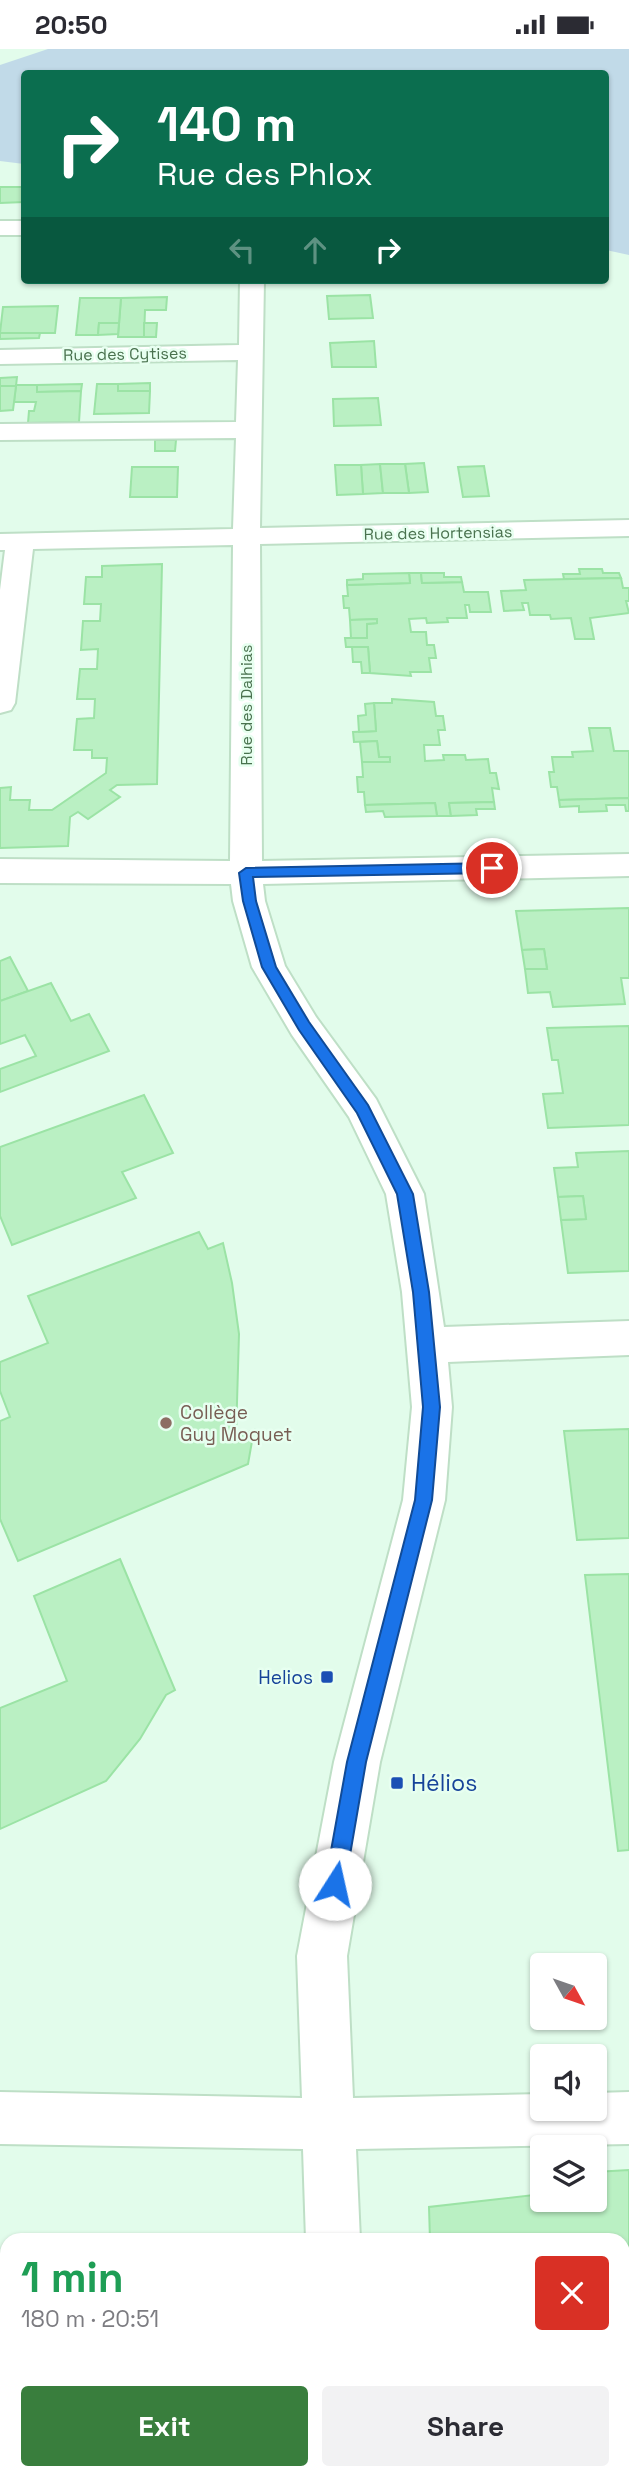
<!DOCTYPE html>
<meta charset="utf-8">
<style>
body{margin:0;font-family:"Space Grotesk",sans-serif;background:#f2f2f3;color:#2b2b33;height:100vh;display:flex;flex-direction:column;font-size:26px;white-space:nowrap}
*{box-sizing:border-box;margin:0}
p{font-size:23px;color:#7c7c81}
.icon{flex:none;width:38px;height:38px;fill:none;stroke:currentColor;stroke-width:2;stroke-linecap:round;stroke-linejoin:round}
.map{position:relative;flex:1;overflow:hidden}
.sheet{position:absolute;left:0px;top:2184px;width:630px;height:247px;display:flex;flex-direction:column;background:#fff;border-radius:21px 21px 0 0;box-shadow:0 2px 5px #0004}
.sheet>*{flex:none}
.banner{position:absolute;left:21px;top:21px;width:588px;height:214px;border-radius:7px;box-shadow:0 2px 5px #0004;background:#0b6e4f;color:#fff;overflow:hidden}
.needle{width:46px;rotate:130deg}
.fabs{position:absolute;left:530px;top:1904px;display:grid;gap:14px}
.fabs a{display:grid;place-items:center;width:77px;height:77px;border-radius:7px;background:#fff;box-shadow:0 2px 5px #0004;font-size:35px}
.pin{position:absolute;display:grid;place-items:center;width:60px;height:60px;color:#fff;margin:-30px;border:4px solid #fff;border-radius:50%;box-shadow:0 2px 7px #0007}
.me{position:absolute;width:77px;margin:-38px;rotate:10deg;stroke-linejoin:round;filter:drop-shadow(0 0 5px #0008)}
.turn{display:flex;align-items:center;gap:24px;height:147px;padding:0 21px;font-size:32px}
.turn .icon{width:91px;height:91px;stroke-width:2.5}
.turn b{display:block;font-size:49px;line-height:60px}
.lanes{display:flex;align-items:center;height:66px;padding:0 21px;background:#0003;justify-content:center;gap:35px;direction:ltr}
.lanes .off{opacity:.35}
.round{display:grid;place-items:center;flex:none;width:74px;height:74px;border-radius:7px;background:#f2f2f3}
.summary{display:flex;align-items:center;justify-content:space-between;height:119px;padding:0 21px}
h1{font-size:42px;font-weight:600;line-height:52px;color:#1e9e55}
.cta{display:flex;gap:14px;margin-top:auto;padding:14px 21px}
.cta a{flex:1;height:80px;border-radius:7px;background:#397e3d;color:#fff;font-size:28px;font-weight:600;line-height:80px;text-align:center}
.cta a+a{background:#f2f2f3;color:#2b2b33}
.status{display:flex;justify-content:space-between;align-items:center;height:49px;padding:0 35px;background:#fff;direction:ltr}
.status svg{height:19px;fill:currentColor}
.map>svg:first-child{display:block}
</style>
<div class="status"><b>20:50</b><svg viewBox="0 0 49 12"><path d="M0 12V9h3v3zM5 12V6h3v6zM10 12V3h3v9zM15 12V0h3v12zM26 1h20v11H26zM47 4h2v5h-2z"/></svg></div>
<div class="map">
<svg width="629" height="2430" viewBox="0 0 629 2430">
<rect width="100%" height="100%" fill="#e2fceb"/>
<path fill="#c1dae8" d="M48 0H629V206L606 201V24H24V115L0 112V16Z"/>
<g fill="#baf0c3" stroke="#9be3a5" stroke-width="2">
<path d="M0 138H24V153L0 154Z"/>
<path d="M370 246 373 269 329 270 327 247Z"/>
<path d="M167 248 166 261H145L144 288H118L121 249Z"/>
<path d="M80 249H121L119 274H99L98 286H76Z"/>
<path d="M58 257 55 284H0L3 258Z"/>
<path d="M99 274H119L118 285 98 286Z"/>
<path d="M144 274H157L156 288H144Z"/>
<path d="M0 284H40L39 289 0 290Z"/>
<path d="M374 292 376 318H332L330 294Z"/>
<path d="M17 328 16 337H0V329Z"/>
<path d="M150 334V342H118V335Z"/>
<path d="M82 335 81 342 37 343V336Z"/>
<path d="M97 335H118V342H150L149 364 94 365Z"/>
<path d="M16 336H37V343L81 342 79 373 28 374 29 362H34L36 353H14Z"/>
<path d="M0 337H16L13 361 0 362Z"/>
<path d="M378 349 381 376 334 377 333 350Z"/>
<path d="M155 391H176L175 402H155Z"/>
<path d="M424 414 428 443 409 444 405 415Z"/>
<path d="M380 415 383 444 363 445 361 416Z"/>
<path d="M380 415H405L409 444H383Z"/>
<path d="M335 416H361L363 445 337 446Z"/>
<path d="M484 417 489 447 463 448 458 418Z"/>
<path d="M132 418H178L177 448H130Z"/>
<path d="M162 515 157 735 117 736 110 741 120 748 88 770 78 763 70 768 68 797 0 799V739L11 738 10 751H30L29 761H52L106 724 107 709H92V701H74L77 670 94 669 95 650H77L80 620H97L98 600 81 601 83 572H100L101 555H84L86 528H102V517Z"/>
<path d="M579 520H602L603 524H619L621 529 564 530 563 525H580Z"/>
<path d="M409 524H421L422 534 462 533 464 543H488L491 563H470L469 556H465L467 569H447L448 573 427 574 426 569 409 570 411 583H426L427 596H434L436 609H429L431 623H410L411 627 370 624 368 598H346L345 589H367V575L377 574V570L350 571 349 559H344L343 547H348L347 536 410 534Z"/>
<path d="M409 524 410 534 347 536V531L363 530V525Z"/>
<path d="M421 524H444V528H461L462 533 422 534Z"/>
<path d="M621 529 623 539H629V552H626L629 564 590 569 594 590H575L571 569 551 570 550 566H530L528 554H522L524 561 504 562 501 542 526 541 524 531Z"/>
<path d="M377 570V574L367 575V589H351L350 571Z"/>
<path d="M352 598H368L370 624H362L361 613H353Z"/>
<path d="M392 650 434 653 436 667H443L445 681H438L440 696H424L425 712 444 711 443 706H465L466 711 488 710 490 724H496L499 740 492 739 494 753 449 754 451 767H437L435 754 365 756 364 743H358L357 728H363L362 713H390V708H379L377 692 354 693 353 683 376 682 374 654H392Z"/>
<path d="M374 654 376 682 359 683 358 667 366 666 365 655Z"/>
<path d="M589 679H610L614 702H629V749L559 751 557 738H551L549 723H554L552 708H573L572 703 593 702Z"/>
<path d="M377 692 379 708H390V713H362L360 693Z"/>
<path d="M629 749V762H626L625 756H606L607 762 579 763V757L560 758 559 751Z"/>
<path d="M494 753 495 760H476L477 766 451 767 449 754Z"/>
<path d="M435 754 437 767 385 768 383 762 366 763 365 756Z"/>
<path d="M629 859V929H621L625 955 553 958 550 943 528 944 525 920H547L544 900 522 901 516 862Z"/>
<path d="M544 900 547 920H525L522 901Z"/>
<path d="M10 908 28 942 0 952V912Z"/>
<path d="M51 934 71 972 89 965 109 1002 0 1043V1020L36 1007 25 986 0 995V952Z"/>
<path d="M629 977V1076L548 1079 543 1045 563 1044 558 1011H552L547 979Z"/>
<path d="M144 1046 173 1104 122 1123 136 1149 12 1196 0 1167V1098Z"/>
<path d="M629 1102V1222L568 1224 561 1171 586 1170 583 1147 558 1148 554 1119 578 1118 576 1104Z"/>
<path d="M583 1147 586 1170 561 1171 558 1148Z"/>
<path d="M199 1183 208 1200 223 1194 232 1234 239 1285 236 1388 254 1381 248 1415 18 1512 0 1470V1372L10 1368 0 1342V1313L48 1294 28 1247Z"/>
<path d="M629 1380V1489L577 1491 564 1382Z"/>
<path d="M120 1510 175 1641 166 1646 140 1690 106 1732 0 1780V1659L67 1632 34 1547Z"/>
<path d="M629 1525V1801L618 1802 585 1526Z"/>
<path d="M629 2121V2404H623V2191H430L429 2158 542 2145V2151H595V2123Z"/>
<path d="M423 2424H597L598 2430H424Z"/>
</g>
<g fill="none" stroke-linecap="round" stroke-linejoin="round">
<g stroke="#bedfc6" stroke-width="4">
<g id="minor">
<rect x="0" y="172" width="24" height="14"/>
<path d="M240 231H264L260 479 629 471V487L260 495 262 812 629 805V827L263 835 265 852 285 917 316 968 376 1050 424 1145 444 1278 629 1272V1306L448 1313 452 1358 445 1451 380 1713 347 1907 353 2049 542 2045V2060H595V2044L629 2043V2095L356 2100 360 2191H306L303 2100 0 2095V2043L302 2049 297 1907 334 1713 403 1451 412 1358 402 1243 386 1145 349 1068 292 986 252 918 233 852 231 835 0 834V810L230 812 233 496 33 500 15 654 11 661 0 664V541L5 501H0V485L233 480 236 389 0 391V375L236 373 238 311 0 315V301L239 296Z"/>
<rect x="306" y="2424" width="58" height="6"/>
</g>
</g>
<use href="#minor" fill="#fff" fill-rule="evenodd"/>
</g>
<path fill="#1a73e8" stroke="#114b97" stroke-width="2" d="M492 814 499 819 492 824 253 828 256 852 276 918 309 973 368 1056 413 1145 429 1243 440 1358 432 1451 366 1713 345 1835 342 1842 335 1844 328 1842 325 1835 347 1713 415 1451 423 1358 413 1243 397 1145 357 1064 299 981 262 918 243 852 239 824 246 819Z"/>
<circle fill="#8d6e63" stroke="#e7fff0" stroke-width="2.5" cx="166" cy="1374" r="7"/>
<g fill="#1a4fb4" stroke="#e7fff0" stroke-width="2.5">
<rect x="320" y="1621" width="14" height="14" rx="3.5"/>
<rect x="390" y="1727" width="14" height="14" rx="3.5"/>
</g>
<g text-anchor="middle" dominant-baseline="central" stroke-width="5" stroke-linejoin="round" paint-order="stroke">
<g font-size="16" fill="#49724e" stroke="#e7fff0">
<text transform="translate(125 305) rotate(-1)">Rue des Cytises</text>
<text transform="translate(438 484) rotate(-1)">Rue des Hortensias</text>
<text transform="translate(246 656) rotate(-90)">Rue des Dalhias</text>
</g>
<g font-size="19" fill="#785e54" stroke="#e7fff0" text-anchor="start">
<text x="180" y="1363">Collège<tspan x="180" dy="22">Guy Moquet</tspan></text>
</g>
<g font-size="19" fill="#164399" stroke="#e7fff0" text-anchor="end">
<text x="313" y="1628">Helios</text>
</g>
<g font-size="23" fill="#164399" stroke="#e7fff0" text-anchor="start">
<text x="411" y="1734">Hélios</text>
</g>
</g>
</svg>
<div class="fabs">
<a><svg class="needle" viewBox="-14 -14 28 28"><path d="M0-13l5 13h-10z" fill="#e53935"/><path d="M0 13l5-13h-10z" fill="#7c7c81"/></svg></a>
<a><svg class="icon" aria-label="sound" viewBox="0 0 24 24"><path d="M4 9h4l5-4v14l-5-4H4zM17 9q2 3 0 6"/></svg></a>
<a><svg class="icon" aria-label="layers" viewBox="0 0 24 24"><path d="M12 4l9 5-9 5-9-5zM3 14l9 5 9-5"/></svg></a>
</div>
<div class="pin" style="left:492px;top:819px;background:#d93025"><svg class="icon" aria-label="arrive" viewBox="0 0 24 24"><path d="M6 21V4h12l-3 4 3 4H6"/></svg></div>
<svg class="me" style="left:335px;top:1835px" viewBox="-20 -20 40 40"><circle r="19" fill="#fff"/><path d="M0-13L10 11 0 6-10 11z" fill="#1a73e8"/></svg>
<div class="banner">
<div class="turn"><svg class="icon" aria-label="right" viewBox="0 0 24 24"><path d="M7 20v-9h11M14 6l5 5-5 5"/></svg><div><b>140 m</b>Rue des Phlox</div></div>
<div class="lanes"><svg class="icon off" aria-label="left" viewBox="0 0 24 24"><path d="M17 20v-9H6M10 6l-5 5 5 5"/></svg><svg class="icon off" aria-label="ahead" viewBox="0 0 24 24"><path d="M12 20V5M6 11l6-6 6 6"/></svg><svg class="icon" aria-label="right" viewBox="0 0 24 24"><path d="M7 20v-9h11M14 6l5 5-5 5"/></svg></div>
</div>
<section class="sheet">
<div class="summary"><div><h1>1 min</h1><p>180 m · 20:51</p></div><a class="round" style="background:#d93025;color:#fff"><svg class="icon" aria-label="close" viewBox="0 0 24 24"><path d="M6 6l12 12M18 6L6 18"/></svg></a></div>
<div class="cta"><a>Exit</a><a>Share</a></div>
</section>
</div>
